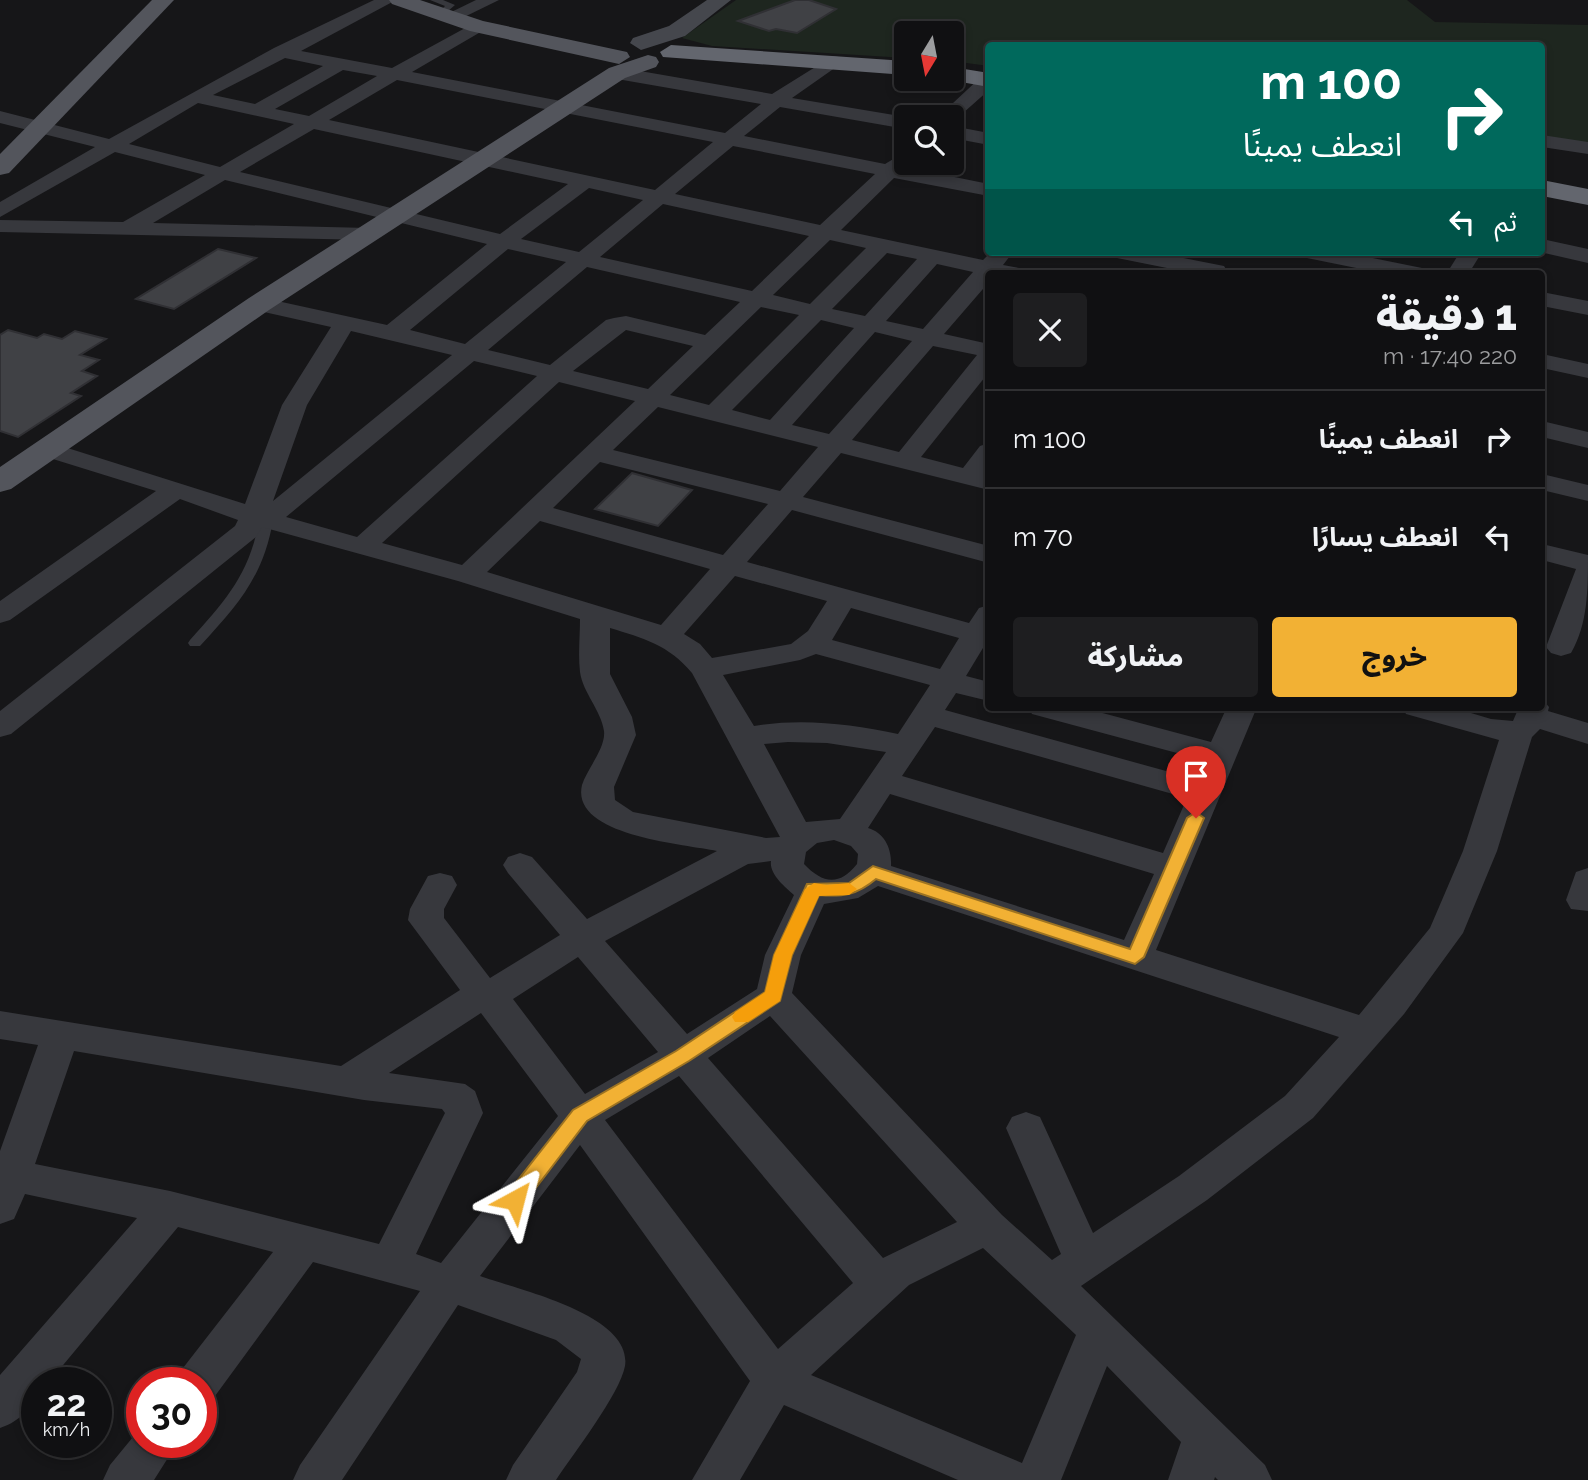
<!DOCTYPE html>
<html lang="ar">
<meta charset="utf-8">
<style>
body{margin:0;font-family:Raleway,"Noto Sans Arabic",sans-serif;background:#1e1e20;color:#f1f3f6;direction:rtl;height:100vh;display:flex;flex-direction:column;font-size:26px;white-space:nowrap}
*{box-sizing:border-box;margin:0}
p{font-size:23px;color:#9c9d9f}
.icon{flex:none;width:38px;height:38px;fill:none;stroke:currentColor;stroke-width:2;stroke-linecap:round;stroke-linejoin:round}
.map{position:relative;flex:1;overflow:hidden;direction:ltr}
.panel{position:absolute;left:985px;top:270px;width:560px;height:441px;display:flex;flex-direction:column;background:#101012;border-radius:7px;box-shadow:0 4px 10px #0003,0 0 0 2px #303032;direction:rtl}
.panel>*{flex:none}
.top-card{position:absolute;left:985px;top:42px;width:560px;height:214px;border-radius:7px;box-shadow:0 4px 10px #0003,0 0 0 2px #303032;direction:rtl;background:#00695c;color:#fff;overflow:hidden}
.needle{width:46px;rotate:190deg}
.controls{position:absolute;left:894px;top:21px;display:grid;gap:14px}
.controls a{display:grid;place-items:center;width:70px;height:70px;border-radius:7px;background:#101012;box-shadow:0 4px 10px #0003,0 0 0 2px #303032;font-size:35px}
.speed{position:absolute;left:21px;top:1367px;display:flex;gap:14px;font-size:35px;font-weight:700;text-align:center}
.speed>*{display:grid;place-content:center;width:91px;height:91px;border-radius:50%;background:#101012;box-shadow:0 4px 10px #0003,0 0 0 2px #303032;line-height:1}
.speed small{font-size:18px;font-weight:400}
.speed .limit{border:10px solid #d22;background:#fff;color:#111}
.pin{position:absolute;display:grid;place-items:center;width:60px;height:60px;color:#fff;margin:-72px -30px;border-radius:50% 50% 50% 0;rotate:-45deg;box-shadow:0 0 7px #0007}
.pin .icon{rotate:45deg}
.me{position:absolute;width:77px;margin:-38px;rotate:38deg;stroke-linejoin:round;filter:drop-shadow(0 0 5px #0008)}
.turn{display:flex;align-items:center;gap:24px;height:147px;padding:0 28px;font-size:32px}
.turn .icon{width:91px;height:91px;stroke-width:2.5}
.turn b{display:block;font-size:49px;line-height:60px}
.then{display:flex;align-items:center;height:66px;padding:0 28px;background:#0003;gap:14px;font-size:26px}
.round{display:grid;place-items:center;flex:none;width:74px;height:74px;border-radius:7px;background:#1e1e20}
.overview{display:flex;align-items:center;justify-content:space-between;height:119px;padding:0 28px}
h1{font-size:42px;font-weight:800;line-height:52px}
.cta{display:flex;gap:14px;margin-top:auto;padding:14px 28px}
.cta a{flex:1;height:80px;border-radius:7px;background:#f2b134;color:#111;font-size:28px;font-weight:800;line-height:80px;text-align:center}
.cta a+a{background:#1e1e20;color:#f1f3f6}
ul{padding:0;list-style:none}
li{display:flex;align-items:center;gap:21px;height:98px;padding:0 28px;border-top:2px solid #303032}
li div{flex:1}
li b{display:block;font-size:26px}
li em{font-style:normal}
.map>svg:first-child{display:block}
</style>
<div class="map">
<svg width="1588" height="1480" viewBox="0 0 1588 1480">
<rect width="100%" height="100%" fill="#161618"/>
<path fill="#1e261f" d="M736 0H1407L1435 22 1588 25V143L1542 137V46H989V66L952 61V33H906V58L712 46 682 38Z"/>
<g fill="#404145" stroke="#303034" stroke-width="2">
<path d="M795 0H809L836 9 797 33 776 29 769 31 738 21Z"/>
<path d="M218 249 256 258 174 309 136 299Z"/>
<path d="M8 330 37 338 44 334 62 339 75 331 106 339 80 355 99 360 82 371 97 376 71 393 81 396 18 437 0 431V335Z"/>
<path d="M632 473 692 490 658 526 595 509Z"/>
</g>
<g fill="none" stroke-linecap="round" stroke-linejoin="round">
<g fill="#37383d" fill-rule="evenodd">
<path d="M430 0H443L455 5 440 18 436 15 445 6Z"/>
<path d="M266 516 273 520C264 576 237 606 200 646H190L188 643 190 640C225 601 250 574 259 520Z"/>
</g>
<g fill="#37383d" fill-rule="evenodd">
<path d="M374 0H396L301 51 392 68 478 21 484 22 487 26 484 30 412 72 725 133 761 104 617 79 608 73 617 67 772 94 833 56 839 57 842 61 839 65 792 98 906 117V129L780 107 744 136 885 164 900 155 906 157 909 163 905 167 989 184V196L894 178 841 230 983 260 991 252H1007L1010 256 1003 265 1019 268 1022 273H989V282L944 334 989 344V372L921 457 963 468 980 446 989 443V469L985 473 989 474V490L841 453 803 497 989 546V563L792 510 747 562 969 623 979 608 989 605V638L966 676 989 682V701L956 693 945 710 1195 779 1203 760 1032 714 1028 707H1080L1211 742 1227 707H1257L1156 950 1359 1015 1430 928 1463 851 1499 740 1406 714 1402 707H1451L1491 719 1513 721 1519 707H1542V699L1549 707 1548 711 1588 723V744L1540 729 1532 737 1497 851 1463 933 1404 1014 1313 1118 1207 1200 1081 1286 1265 1465 1272 1480H1218L1215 1477 1214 1480H1168L1181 1442 1107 1366 1061 1480H958L784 1405 740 1480H692L750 1381 580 1145 480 1276C515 1289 633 1314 625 1366 620 1394 573 1454 556 1480H506L513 1465 577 1372 581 1359 556 1340 458 1305 342 1480H293L300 1465 420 1291 313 1262 215 1396 201 1401V1382H177L183 1368 273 1252 178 1227 49 1382H37C37 1405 21 1421 0 1428V1375L137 1218 25 1194 14 1219 0 1224V1151L38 1045 0 1039V1011L341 1066 460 990 408 920 410 909 428 876 440 873 452 876 457 885 444 909V918L490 978 560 935 508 873 503 865 508 857 520 853 532 857 587 919 717 851C684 844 570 836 582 785 587 769 606 748 604 731 601 710 583 693 580 672 578 655 580 636 580 619L458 581 262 527 256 537 11 734 0 737V711L235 526 238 520 180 499 10 620 0 623V601L156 491 40 455 36 450 40 445H58L245 504 282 405 331 327 251 309 248 304 251 299 259 297 387 325 487 244 225 180 153 223 369 228 380 234 369 240 0 232V220L123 222 205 175 115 152 0 217V202L95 147 0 123V111L109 139 274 48ZM285 58 323 66 255 104 213 95ZM343 70 377 76 309 116 275 109ZM397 80 713 142 655 190 329 120ZM198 103 294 124 220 167 129 144ZM314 129 568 184 500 234 240 172ZM733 146 875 174 820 225 675 194ZM589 188 643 200 579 252 521 239ZM663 204 809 236 752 291 600 257ZM830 240 866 248 810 304 773 295ZM508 249 566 262 465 344 410 330ZM887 253 917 259 865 316 832 309ZM937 264 973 272 923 329 886 321ZM587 267 740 302 705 335 626 316 614 318 606 320 550 365 488 350ZM761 307 799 315 709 405 670 395ZM821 320 854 328 770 420 732 410ZM626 330 693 346 648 389 573 371ZM351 331 452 355 273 501 307 405ZM875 332 912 341 829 434 792 425ZM933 346 977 355 899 452 852 440ZM474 361 537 376 357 537 286 517ZM559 382 635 401 462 565 382 543ZM658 407 818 447 780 491 613 450ZM600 462 768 504 723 555 553 508ZM540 521 710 569 661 625 487 572ZM735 576 827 601 808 631 791 644 712 658 700 644 684 634ZM851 608 959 638 940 669 832 640ZM610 628C643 638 669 645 692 673L780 837 766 838 633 812 615 800 614 787 636 735 632 717 610 674ZM816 654 930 685 898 734C850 724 803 718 754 726L723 675 800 660ZM935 727 1187 798 1163 853 902 776ZM788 742 827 743 886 752 840 819 806 822 764 744ZM890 794 1154 874 1124 940 891 866C892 849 885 833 868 828ZM834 840 851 846 858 854 857 864C839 887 822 883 804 864L806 852 817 843ZM771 861C769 874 785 887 794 895L765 955 757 989 687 1034 605 941 748 864ZM878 886 1339 1037 1285 1096 1179 1176 1093 1233 1040 1117 1026 1112 1012 1117 1006 1128 1061 1254 1052 1260 1002 1215 792 993 801 955 824 904 858 898ZM578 957 658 1052 585 1094 513 999ZM481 1013 558 1116 441 1263 416 1254 483 1113 475 1091 465 1084 389 1073ZM770 1016 957 1222 883 1258 708 1058ZM74 1051 364 1100 442 1109 445 1113 379 1244 170 1191 35 1164ZM679 1076 853 1283 778 1349 605 1120ZM983 1248 1076 1335 1022 1463 811 1375 909 1285Z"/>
<path d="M476 0H499L454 22 448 23 439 18Z"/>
<path d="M989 74V90L954 121 952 117H938L982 76Z"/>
<path d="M952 126 989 133V145L952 138Z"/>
<path d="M1542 135 1588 142V154L1542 147Z"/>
<path d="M1542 239 1588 249V263L1540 252Z"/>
<path d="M1109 252H1153L1224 266 1227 271 1192 273 1112 257Z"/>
<path d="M1299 252H1343L1422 268 1425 273H1381L1302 257Z"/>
<path d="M1460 252H1482L1469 273H1447Z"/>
<path d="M1542 292 1588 301V315L1542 306Z"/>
<path d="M1542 354 1588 364V378L1542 368Z"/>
<path d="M1542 421 1588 432V448L1542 437Z"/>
<path d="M1542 474 1588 485V501L1542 490Z"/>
<path d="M1542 544 1588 555C1588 589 1588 624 1571 653L1561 656 1551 653 1546 647 1576 569 1542 560Z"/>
<path d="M1588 868V911L1571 909 1566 900 1576 872Z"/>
<path d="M142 1426V1442H178L154 1480H103L110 1465Z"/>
</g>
<path fill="#45474d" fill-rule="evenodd" d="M707 0H731L685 36 641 50 630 43 633 38 669 26Z"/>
<g fill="#53555c" fill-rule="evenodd">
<path d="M152 0H174L9 173 0 175V154Z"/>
<path d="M389 0H420L483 21 627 52 630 57 619 64 470 31 392 4Z"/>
<path d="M648 55 656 57 659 62 656 67 625 78 269 310 11 489 0 492V467L249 298 609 68Z"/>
</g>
<g fill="#63666e" fill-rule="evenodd">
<path d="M671 45 906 61V75L663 57 660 52Z"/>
<path d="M952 67 989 73V87L944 79H952Z"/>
<path d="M1542 180 1588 189V205L1542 196Z"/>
</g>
</g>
<path fill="#f2b134" stroke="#9d7322" stroke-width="2" d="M1196 812 1204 818 1144 957 1135 964 876 879C857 895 843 897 819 895L792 955 780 1001 689 1061 587 1121 522 1206 515 1208 507 1206 504 1200 507 1194 573 1110 676 1051 765 992 774 955 807 884 849 883 873 866 1130 949 1187 818Z"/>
<path fill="#f59e0b" d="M814 883 827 885 849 883 857 889 849 895 819 896 792 955 780 1001 748 1022H735L732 1017 735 1012 765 992 774 955 805 889Z"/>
</svg>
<div class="controls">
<a><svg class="needle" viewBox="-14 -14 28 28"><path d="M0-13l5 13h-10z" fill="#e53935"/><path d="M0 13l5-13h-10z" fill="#9c9d9f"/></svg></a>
<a><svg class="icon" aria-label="search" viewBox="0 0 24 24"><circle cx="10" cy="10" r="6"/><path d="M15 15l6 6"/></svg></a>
</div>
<div class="speed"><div>22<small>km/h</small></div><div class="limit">30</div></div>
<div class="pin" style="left:1196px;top:818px;background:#d93025"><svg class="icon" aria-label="arrive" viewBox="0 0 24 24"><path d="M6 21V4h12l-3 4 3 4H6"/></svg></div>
<svg class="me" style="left:515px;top:1200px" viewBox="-20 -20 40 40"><path d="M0-17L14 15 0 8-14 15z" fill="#f2b134" stroke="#fff" stroke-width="4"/></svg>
<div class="top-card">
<div class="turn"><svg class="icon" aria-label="right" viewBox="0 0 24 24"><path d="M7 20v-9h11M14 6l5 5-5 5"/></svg><div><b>100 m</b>انعطف يمينًا</div></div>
<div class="then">ثم<svg class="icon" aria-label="left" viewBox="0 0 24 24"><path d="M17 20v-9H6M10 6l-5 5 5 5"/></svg></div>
</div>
<section class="panel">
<div class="overview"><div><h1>1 دقيقة</h1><p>220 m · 17:40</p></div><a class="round"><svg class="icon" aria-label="close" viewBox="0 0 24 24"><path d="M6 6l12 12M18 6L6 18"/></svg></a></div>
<ul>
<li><svg class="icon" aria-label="right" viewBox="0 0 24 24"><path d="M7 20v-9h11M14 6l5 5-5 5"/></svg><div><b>انعطف يمينًا</b></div><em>100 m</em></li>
<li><svg class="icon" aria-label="left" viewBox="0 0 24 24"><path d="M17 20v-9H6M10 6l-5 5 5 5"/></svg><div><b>انعطف يسارًا</b></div><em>70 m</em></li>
</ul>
<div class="cta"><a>خروج</a><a>مشاركة</a></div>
</section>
</div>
